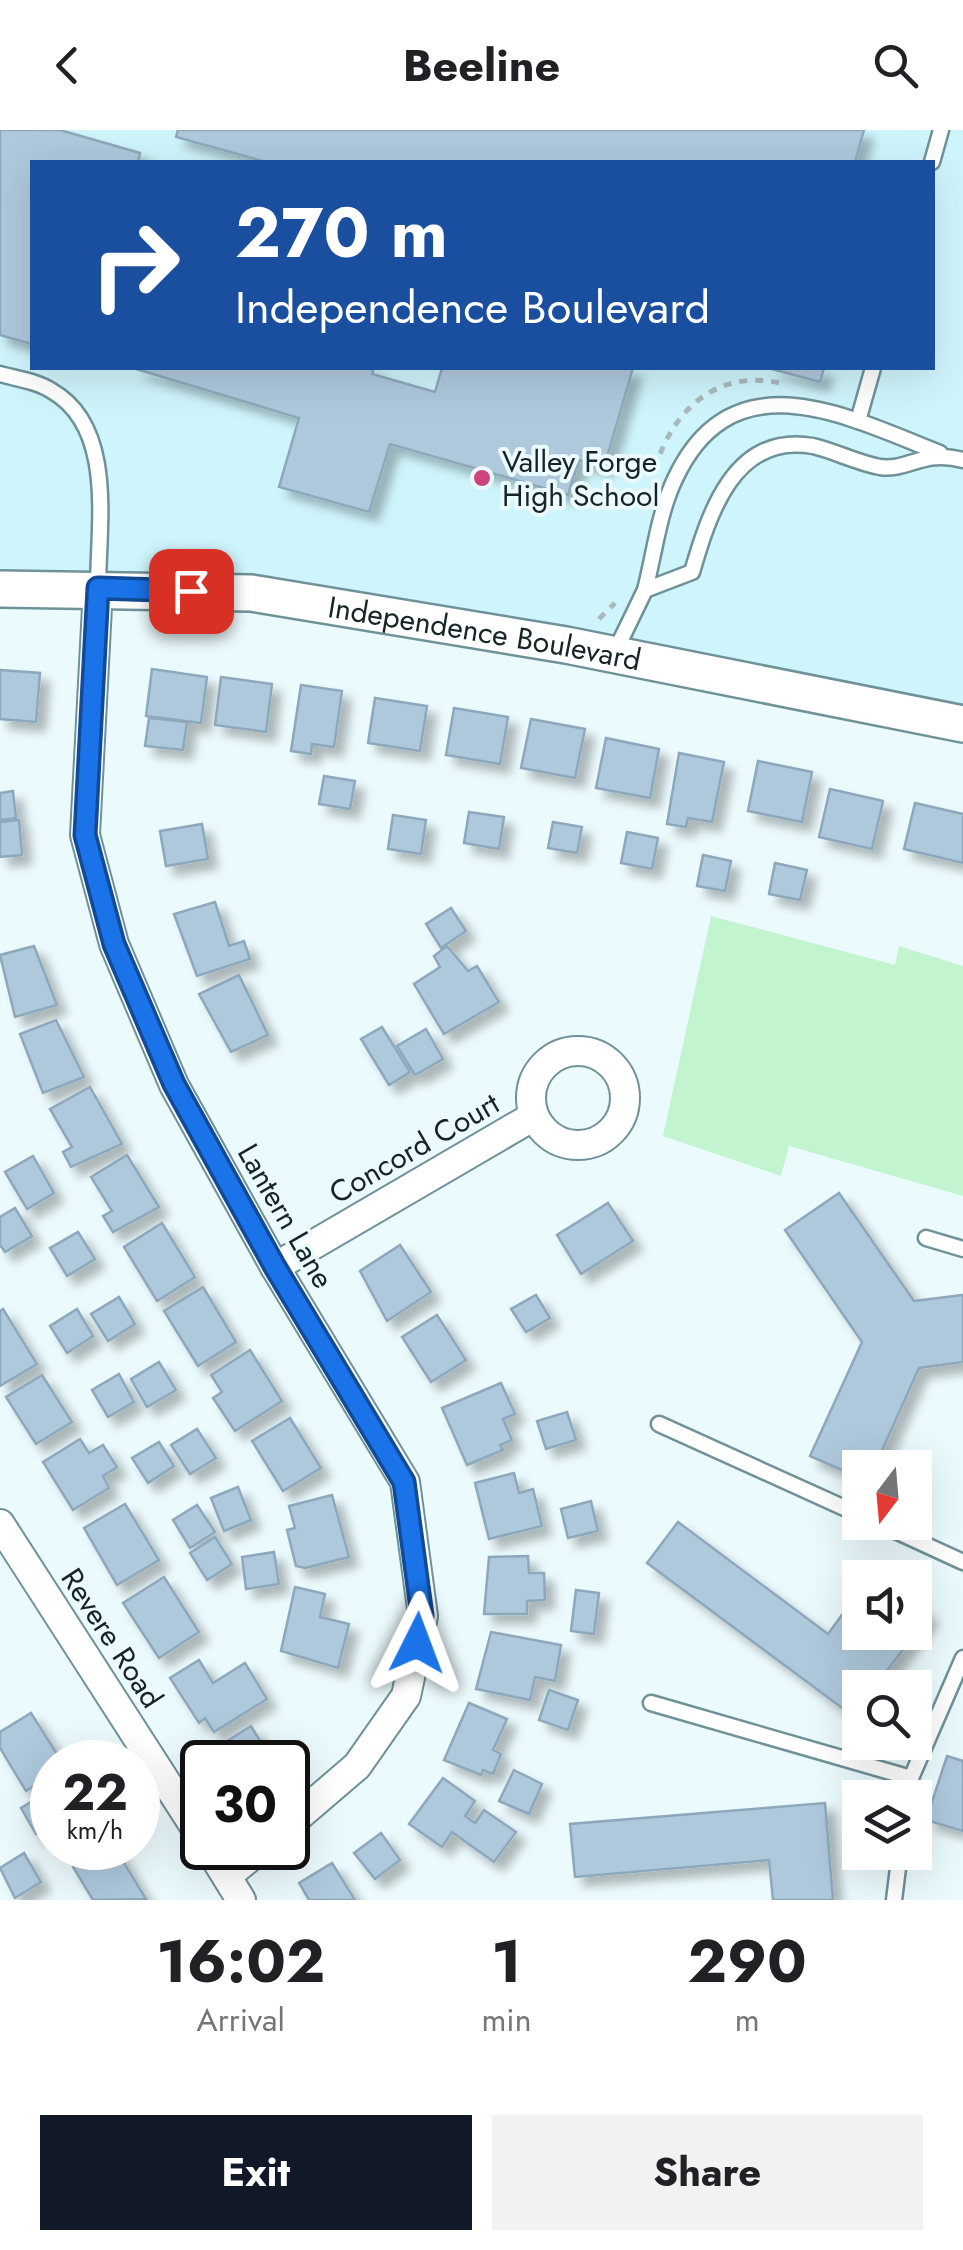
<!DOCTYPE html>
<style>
body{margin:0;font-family:Jost,sans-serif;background:#f2f2f2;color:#202124;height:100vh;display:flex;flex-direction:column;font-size:38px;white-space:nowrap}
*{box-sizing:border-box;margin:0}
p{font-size:32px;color:#757577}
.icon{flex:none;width:55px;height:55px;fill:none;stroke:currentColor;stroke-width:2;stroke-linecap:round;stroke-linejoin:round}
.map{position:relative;height:1770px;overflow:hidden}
.drawer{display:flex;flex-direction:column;background:#fff;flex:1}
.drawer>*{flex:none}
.guide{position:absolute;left:30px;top:30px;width:905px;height:210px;border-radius:0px;box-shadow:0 10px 40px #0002;background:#1a4fa0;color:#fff;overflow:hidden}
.needle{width:65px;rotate:196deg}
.buttons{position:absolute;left:842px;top:1320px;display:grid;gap:20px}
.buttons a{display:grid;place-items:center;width:90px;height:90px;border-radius:0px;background:#fff;box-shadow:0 10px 40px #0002;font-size:50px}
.speed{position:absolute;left:30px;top:1610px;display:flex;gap:20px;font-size:50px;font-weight:700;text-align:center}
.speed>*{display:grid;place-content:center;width:130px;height:130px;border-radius:50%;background:#fff;box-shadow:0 10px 40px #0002;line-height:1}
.speed small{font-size:25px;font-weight:400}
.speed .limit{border:5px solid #111;border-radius:15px;background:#fff;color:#111}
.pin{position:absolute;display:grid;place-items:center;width:85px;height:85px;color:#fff;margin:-42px;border-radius:20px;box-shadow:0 5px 15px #0006}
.me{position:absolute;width:110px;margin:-55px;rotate:3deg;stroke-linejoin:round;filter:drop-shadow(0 0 8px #0008)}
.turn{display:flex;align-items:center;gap:35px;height:210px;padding:0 40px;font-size:45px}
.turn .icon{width:130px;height:130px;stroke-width:2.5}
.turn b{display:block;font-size:70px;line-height:85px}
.eta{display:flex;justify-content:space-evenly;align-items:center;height:170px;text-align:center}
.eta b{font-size:60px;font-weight:700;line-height:70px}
.cta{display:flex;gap:20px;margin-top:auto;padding:20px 40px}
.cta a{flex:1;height:115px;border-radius:0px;background:#111827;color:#fff;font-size:40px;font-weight:700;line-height:115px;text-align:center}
.cta a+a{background:#f2f2f2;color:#202124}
header{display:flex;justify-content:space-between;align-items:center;height:130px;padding:0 40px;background:#fff;font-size:45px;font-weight:700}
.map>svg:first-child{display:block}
</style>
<header><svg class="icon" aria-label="back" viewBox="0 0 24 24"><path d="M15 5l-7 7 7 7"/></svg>Beeline<svg class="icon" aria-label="search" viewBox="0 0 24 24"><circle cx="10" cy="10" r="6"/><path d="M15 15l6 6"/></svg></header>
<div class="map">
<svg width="963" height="1770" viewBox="0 0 963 1770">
<defs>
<filter id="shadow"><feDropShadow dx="9" dy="9" stdDeviation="5" flood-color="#0004"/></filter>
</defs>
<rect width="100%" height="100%" fill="#ebfafd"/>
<path fill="#cff5fc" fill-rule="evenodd" d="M0 0H963V594L251 463 0 459ZM32 32H932V238H32Z"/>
<path fill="#c3f4d0" d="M711 786 895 835 899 816 963 836V1066L789 1016 781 1046 663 1006Z"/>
<g fill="#aec8dc" stroke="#8ea8bb" stroke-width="2.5" filter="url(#shadow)">
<path d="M0 0H60L140 23 138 32H32V214L0 205Z"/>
<path d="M178 0H864L855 32H266L176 7Z"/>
<path d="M133 238H374L372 244 435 262 442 238H633L604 337 579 330 568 365 390 314 369 382 279 357 299 288Z"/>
<path d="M768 238H824L820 252Z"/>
<path d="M152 539 207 547 201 593 146 586Z"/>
<path d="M0 540 40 543 36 592 0 589Z"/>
<path d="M221 547 272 554 266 602 215 595Z"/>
<path d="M301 555 342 561 334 617 312 614 311 624 291 621Z"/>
<path d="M375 568 427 576 420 621 368 613Z"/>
<path d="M454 578 508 587 500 634 446 625Z"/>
<path d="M149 588 187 592 183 620 145 616Z"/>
<path d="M531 589 585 599 575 648 521 638Z"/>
<path d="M606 608 659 619 650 668 596 658Z"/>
<path d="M679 623 724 632 712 692 688 688 686 697 667 694Z"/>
<path d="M758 631 812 642 802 692 748 681Z"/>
<path d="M324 646 355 651 350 679 319 674Z"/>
<path d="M830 659 883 671 872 719 819 707Z"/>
<path d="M13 661 16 688 0 690V663Z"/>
<path d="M915 673 963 684V733L904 719Z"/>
<path d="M469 682 504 687 499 719 464 713Z"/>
<path d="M393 685 426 690 421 724 388 719Z"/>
<path d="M19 690 22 725 0 727V692Z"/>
<path d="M553 692 582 697 577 723 548 718Z"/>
<path d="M202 694 208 729 166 736 160 701Z"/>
<path d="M627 702 658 708 652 739 621 733Z"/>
<path d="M703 725 731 731 725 761 697 756Z"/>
<path d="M775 733 807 740 800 770 769 764Z"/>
<path d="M215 772 229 816 244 811 250 829 197 846 174 784Z"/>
<path d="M451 778 466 801 441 818 426 794Z"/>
<path d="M34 816 57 875 15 887 0 825Z"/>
<path d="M447 816 468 841 477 836 499 872 444 904 414 854 440 837 434 826Z"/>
<path d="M239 845 268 905 231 922 199 864Z"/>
<path d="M56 890 84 947 43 963 20 904Z"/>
<path d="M382 897 410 942 389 955 361 909Z"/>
<path d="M426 899 443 929 415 945 397 916Z"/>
<path d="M90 957 122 1014 71 1037 63 1022 72 1017 50 979Z"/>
<path d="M127 1025 159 1077 113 1102 103 1086 112 1081 91 1047Z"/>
<path d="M33 1026 54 1063 27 1079 5 1042Z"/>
<path d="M839 1063 914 1171 963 1165V1232L919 1238 874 1338H860V1348L810 1326 862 1212 785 1100Z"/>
<path d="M608 1073 633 1111 581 1144 557 1105Z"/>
<path d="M15 1078 32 1106 5 1122 0 1115V1087Z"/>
<path d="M162 1093 195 1147 157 1171 124 1117Z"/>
<path d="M78 1102 95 1129 67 1146 50 1118Z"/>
<path d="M400 1115 431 1162 387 1191 360 1141Z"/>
<path d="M203 1157 236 1212 198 1236 164 1181Z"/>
<path d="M536 1165 550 1188 526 1202 511 1179Z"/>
<path d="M119 1167 135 1194 108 1211 91 1184Z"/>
<path d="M3 1179 37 1234 0 1256V1181Z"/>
<path d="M77 1179 93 1206 67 1223 50 1196Z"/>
<path d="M437 1185 466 1230 431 1252 402 1207Z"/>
<path d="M250 1220 282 1271 235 1301 213 1268 222 1262 211 1245Z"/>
<path d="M159 1232 176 1260 147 1277 131 1249Z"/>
<path d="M119 1244 134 1272 108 1287 92 1260Z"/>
<path d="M42 1245 72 1292 36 1314 6 1267Z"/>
<path d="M501 1253 515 1284 503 1289 512 1310 500 1315 503 1320 467 1335 442 1278Z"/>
<path d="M567 1282 576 1310 546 1319 537 1291Z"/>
<path d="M290 1288 321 1338 283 1361 252 1311Z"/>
<path d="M197 1299 216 1328 190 1344 171 1315Z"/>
<path d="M80 1309 89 1323 103 1315 117 1337 103 1346 109 1358 73 1380 43 1332Z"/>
<path d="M159 1312 174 1336 148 1353 132 1328Z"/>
<path d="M514 1343 519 1363 533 1359 542 1396 489 1409 475 1353Z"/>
<path d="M238 1357 251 1390 224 1401 211 1368Z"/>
<path d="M332 1365 349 1427 305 1438 296 1436 287 1400 295 1398 289 1376Z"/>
<path d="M591 1371 598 1401 568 1408 561 1379Z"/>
<path d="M125 1374 159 1430 117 1455 84 1398Z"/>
<path d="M197 1375 215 1402 190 1418 173 1390Z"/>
<path d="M678 1392 828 1504 860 1460V1502H915V1474L929 1485 874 1558H860V1577L853 1586 647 1433Z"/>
<path d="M215 1407 232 1434 207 1450 190 1423Z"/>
<path d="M274 1422 279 1454 246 1459 242 1427Z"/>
<path d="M528 1426 529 1443H544L545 1470 527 1471V1484H484L489 1427Z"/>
<path d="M164 1447 199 1502 159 1528 123 1473Z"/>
<path d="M295 1457 325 1464 320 1487 349 1494 338 1538 281 1521Z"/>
<path d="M576 1460 599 1463 594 1504 571 1501Z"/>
<path d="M491 1502 561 1515 555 1551 535 1547 530 1570 476 1559Z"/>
<path d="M199 1530 213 1553 245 1533 267 1569 214 1602 205 1588 199 1593 170 1548Z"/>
<path d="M549 1560 578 1570 568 1600 539 1590Z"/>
<path d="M469 1573 507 1589 493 1620 501 1624 493 1644 483 1640 481 1645 444 1630Z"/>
<path d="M31 1583 62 1632H52V1644L26 1661 0 1618V1602Z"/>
<path d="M251 1596 273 1632H220L213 1620Z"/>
<path d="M947 1626 963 1631V1701L926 1690Z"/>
<path d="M514 1640 542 1654 529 1684 499 1671Z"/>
<path d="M443 1648 475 1671 465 1686 475 1693 484 1680 516 1702 494 1732 452 1702 442 1717 409 1694Z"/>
<path d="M52 1659V1709L46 1698 36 1704 21 1678Z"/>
<path d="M825 1673 833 1770H773L769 1730 575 1747 570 1694Z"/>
<path d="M381 1703 400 1730 375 1749 354 1723Z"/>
<path d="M106 1718H115L146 1769 93 1770 73 1737Z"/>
<path d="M24 1723 41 1752 15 1768 0 1738Z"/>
<path d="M332 1733 355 1770H309L299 1753Z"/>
</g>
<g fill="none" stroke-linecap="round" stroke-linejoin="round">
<g stroke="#6f9299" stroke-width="19">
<g id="service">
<path d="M932 32 941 0"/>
<path d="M0 244C17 249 37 251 52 261 116 298 98 396 98 458"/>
<path d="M858 291 873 238"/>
<path d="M645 460C654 425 659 382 675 349 732 226 846 286 940 323"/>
<path d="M614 524 645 460 692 442C709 384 734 302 813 316 835 321 857 333 880 337 908 341 924 319 963 330"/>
<path d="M926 1108 963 1119"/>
<path d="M659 1294 860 1385"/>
<path d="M876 1392 963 1432"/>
<path d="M651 1573 911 1648"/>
<path d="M908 1668 911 1648 963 1528"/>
<path d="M894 1770 900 1722"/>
</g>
</g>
<g stroke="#6f9299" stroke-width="32">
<g id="minor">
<path d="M98 458 85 705 114 814 174 955 275 1137 405 1352 423 1486 406 1566 357 1636 288 1695"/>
<circle cx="578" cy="968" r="47"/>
<path d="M275 1137 534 986"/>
<path d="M0 1394 202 1708"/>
<path d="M209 1718 241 1770"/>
<path d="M227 1746 261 1718"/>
</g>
</g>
<g stroke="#6f9299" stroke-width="40">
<g id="tertiary">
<path id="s1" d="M0 459 251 463 566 515 963 594"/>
</g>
</g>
<g stroke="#aab9bc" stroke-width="5" stroke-dasharray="8 8" stroke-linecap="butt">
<path d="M655 339C672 280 718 237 784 254"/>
<path d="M599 489 615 473"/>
</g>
<use href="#service" stroke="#fff" stroke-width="14"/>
<use href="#minor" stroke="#fff" stroke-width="28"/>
<use href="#tertiary" stroke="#fff" stroke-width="35"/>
</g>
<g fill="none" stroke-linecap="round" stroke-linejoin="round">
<g stroke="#114b97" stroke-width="25">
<path id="route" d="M191 461 98 458 85 705 114 814 174 954 275 1137 404 1352 422 1486 417 1513"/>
</g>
<use href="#route" stroke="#1a73e8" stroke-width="18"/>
</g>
<circle fill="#ce447c" stroke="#ebfafd" stroke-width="4" cx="482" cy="348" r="10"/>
<g text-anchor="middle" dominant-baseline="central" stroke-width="8" stroke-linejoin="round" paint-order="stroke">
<g font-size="30" fill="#162427" stroke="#ebfafd" text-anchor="start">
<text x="502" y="331">Valley Forge<tspan x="502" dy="34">High School</tspan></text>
</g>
<g font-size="30" fill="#162427" stroke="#ebfafd">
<text stroke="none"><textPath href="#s1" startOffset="488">Independence Boulevard</textPath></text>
<text transform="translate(414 1018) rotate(-30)">Concord Court</text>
<text transform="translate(286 1086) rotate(60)">Lantern Lane</text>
<text transform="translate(112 1508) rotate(57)">Revere Road</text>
</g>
</g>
</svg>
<div class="buttons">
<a><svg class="needle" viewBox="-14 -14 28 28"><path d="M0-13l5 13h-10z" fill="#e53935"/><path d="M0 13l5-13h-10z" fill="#757577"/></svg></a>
<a><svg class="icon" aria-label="sound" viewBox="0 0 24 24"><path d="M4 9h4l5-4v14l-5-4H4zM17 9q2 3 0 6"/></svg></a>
<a><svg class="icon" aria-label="search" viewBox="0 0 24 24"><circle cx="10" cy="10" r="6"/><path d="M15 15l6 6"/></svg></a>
<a><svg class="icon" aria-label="layers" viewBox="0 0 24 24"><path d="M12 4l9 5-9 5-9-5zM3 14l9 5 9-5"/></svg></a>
</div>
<div class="speed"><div>22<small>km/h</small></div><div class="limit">30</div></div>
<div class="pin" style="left:191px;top:461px;background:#d93025"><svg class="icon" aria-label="arrive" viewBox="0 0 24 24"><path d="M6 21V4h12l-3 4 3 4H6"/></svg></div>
<svg class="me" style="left:417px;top:1513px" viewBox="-20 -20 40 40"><path d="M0-17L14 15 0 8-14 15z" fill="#1a73e8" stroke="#fff" stroke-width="4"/></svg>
<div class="guide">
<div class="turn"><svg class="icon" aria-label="right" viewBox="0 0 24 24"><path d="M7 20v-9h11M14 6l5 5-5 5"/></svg><div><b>270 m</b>Independence Boulevard</div></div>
</div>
</div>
<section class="drawer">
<div class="eta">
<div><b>16:02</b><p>Arrival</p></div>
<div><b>1</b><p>min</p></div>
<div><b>290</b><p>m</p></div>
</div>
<div class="cta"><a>Exit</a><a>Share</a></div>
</section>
